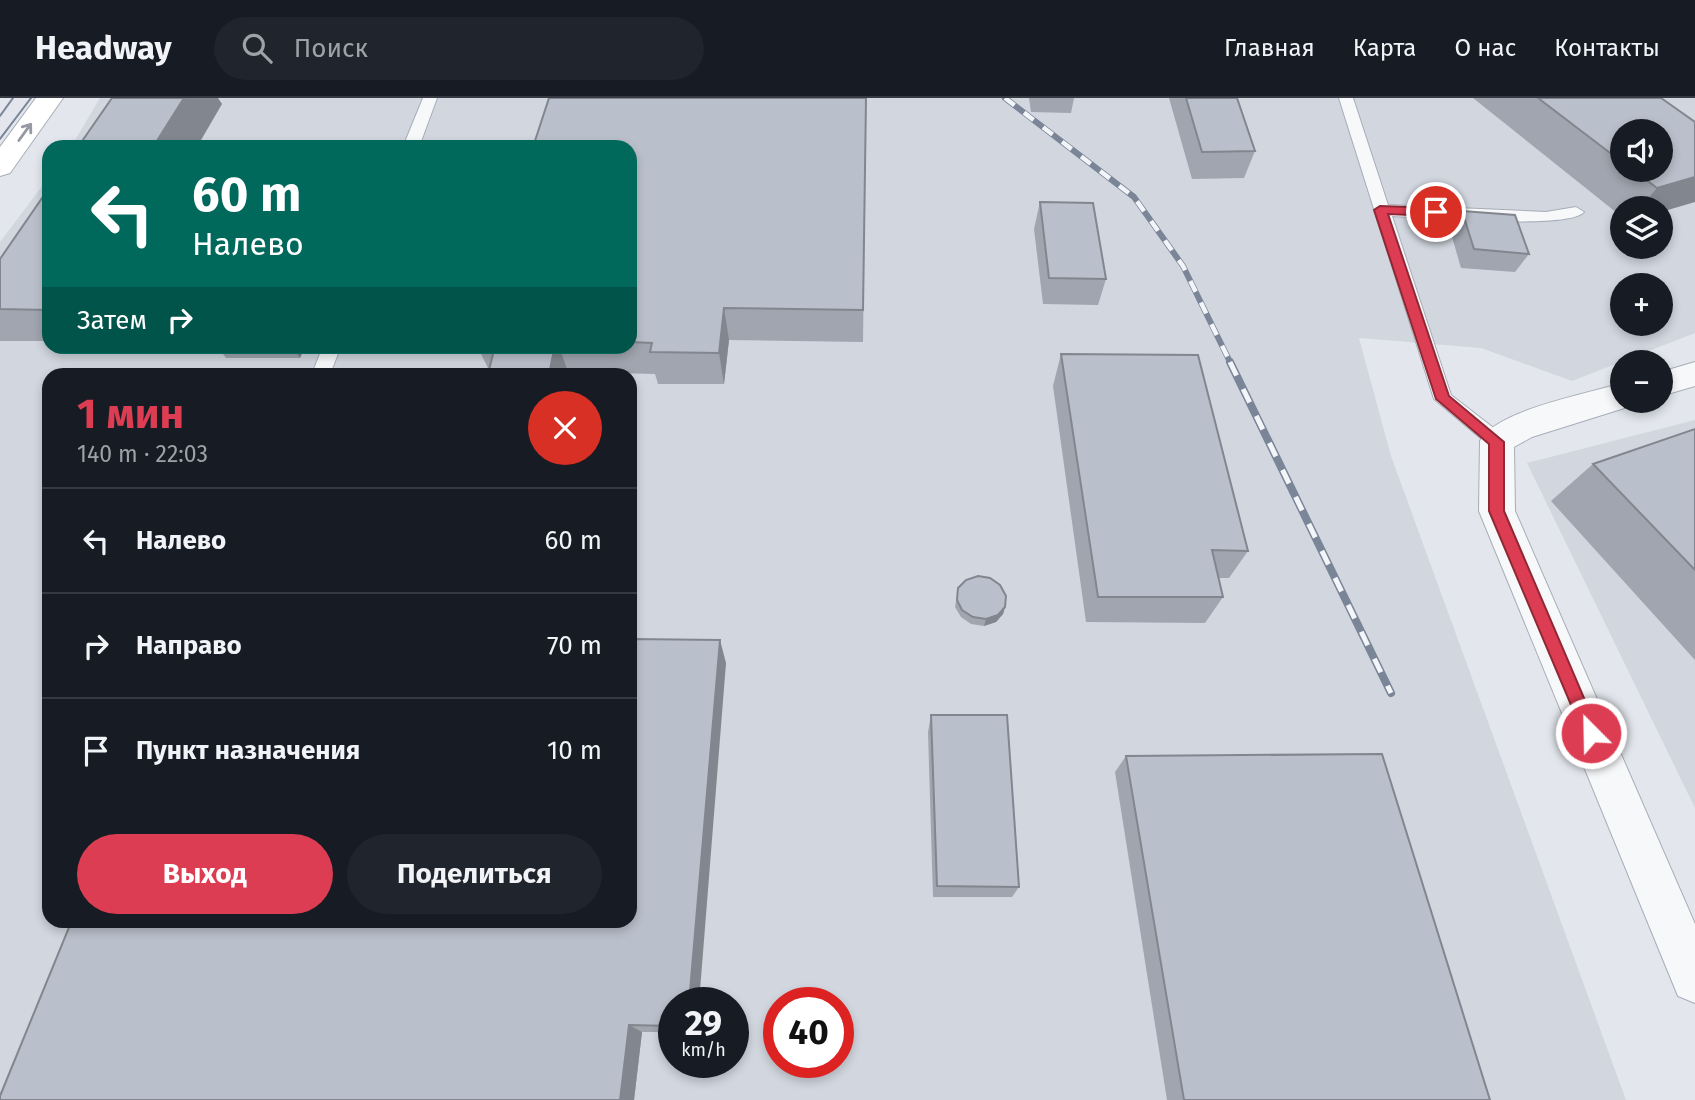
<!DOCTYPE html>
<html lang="ru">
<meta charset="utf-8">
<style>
body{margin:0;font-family:"Fira Sans",sans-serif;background:#20242c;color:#f1f3f6;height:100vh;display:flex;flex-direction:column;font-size:26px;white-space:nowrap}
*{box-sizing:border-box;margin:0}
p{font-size:23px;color:#9ea1a6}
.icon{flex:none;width:38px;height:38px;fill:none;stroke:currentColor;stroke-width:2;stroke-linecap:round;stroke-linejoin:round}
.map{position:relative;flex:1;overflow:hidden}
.details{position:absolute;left:42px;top:270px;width:595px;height:560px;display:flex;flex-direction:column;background:#171b24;border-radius:21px;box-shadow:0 4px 10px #0003}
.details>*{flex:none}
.banner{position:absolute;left:42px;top:42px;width:595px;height:214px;border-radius:21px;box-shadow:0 4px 10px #0003;background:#00695c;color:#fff;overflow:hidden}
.buttons{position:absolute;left:1610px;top:21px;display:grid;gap:14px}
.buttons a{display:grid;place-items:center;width:63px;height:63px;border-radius:50%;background:#171b24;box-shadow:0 4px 10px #0003;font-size:35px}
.speed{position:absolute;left:658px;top:889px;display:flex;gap:14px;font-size:35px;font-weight:700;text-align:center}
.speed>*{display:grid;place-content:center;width:91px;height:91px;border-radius:50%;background:#171b24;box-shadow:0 4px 10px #0003;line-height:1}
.speed small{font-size:18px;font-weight:400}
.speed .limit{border:10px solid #d22;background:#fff;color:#111}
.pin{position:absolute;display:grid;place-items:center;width:60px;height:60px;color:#fff;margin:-30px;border:4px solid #fff;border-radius:50%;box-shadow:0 2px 7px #0007}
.me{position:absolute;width:77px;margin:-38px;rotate:337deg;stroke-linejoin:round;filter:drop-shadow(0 0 5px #0008)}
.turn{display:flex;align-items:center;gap:24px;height:147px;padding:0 35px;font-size:32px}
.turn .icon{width:91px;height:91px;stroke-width:2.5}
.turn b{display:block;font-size:49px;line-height:60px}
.then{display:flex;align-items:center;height:66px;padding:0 35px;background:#0003;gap:14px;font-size:26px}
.round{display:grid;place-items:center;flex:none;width:74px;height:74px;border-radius:37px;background:#20242c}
.overview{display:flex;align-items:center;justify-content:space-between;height:119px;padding:0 35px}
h1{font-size:42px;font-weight:700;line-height:52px;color:#dd3d52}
.button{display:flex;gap:14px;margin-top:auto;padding:14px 35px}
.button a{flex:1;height:80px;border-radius:42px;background:#dd3d52;color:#fff;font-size:28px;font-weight:700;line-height:80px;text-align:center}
.button a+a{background:#20242c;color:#f1f3f6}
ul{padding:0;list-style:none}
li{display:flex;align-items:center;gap:21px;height:105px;padding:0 35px;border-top:2px solid #363941}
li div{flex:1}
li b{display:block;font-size:26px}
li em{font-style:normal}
header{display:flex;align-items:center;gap:42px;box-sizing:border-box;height:98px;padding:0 35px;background:#171b24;border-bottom:2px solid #363941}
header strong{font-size:33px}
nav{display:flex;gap:38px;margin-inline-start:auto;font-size:24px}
.search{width:490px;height:63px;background:#20242c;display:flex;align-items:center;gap:18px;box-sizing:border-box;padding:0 24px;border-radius:38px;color:#9ea1a6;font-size:26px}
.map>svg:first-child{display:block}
</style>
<header>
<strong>Headway</strong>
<div class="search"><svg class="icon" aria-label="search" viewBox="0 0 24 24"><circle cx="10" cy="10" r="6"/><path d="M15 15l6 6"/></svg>Поиск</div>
<nav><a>Главная</a><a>Карта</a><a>О нас</a><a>Контакты</a></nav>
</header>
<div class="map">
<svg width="1695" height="1002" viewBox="0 0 1695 1002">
<rect width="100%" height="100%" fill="#e3e7ed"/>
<g fill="#d1d6df" fill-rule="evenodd">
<path d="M100 0H1695V235L1572 283 1481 250 1359 240 1391 358 1626 1002H0V144L49 79V248H630V49H71ZM1622 33H1661V72H1622ZM1622 110H1661V149H1622ZM1622 187H1661V226H1622ZM49 276H630V822H49ZM674 905H733V964H674ZM779 905H838V964H779Z"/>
<path d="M1695 322V710L1527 365Z"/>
</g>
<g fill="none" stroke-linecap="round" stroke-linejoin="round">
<g stroke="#a7adb8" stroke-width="2">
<g id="service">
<path d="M423 0H437L419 49H403Z"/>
<path d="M1339 0H1353L1388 107 1546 114 1576 109 1584 114C1569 132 1422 119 1392 118L1451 297 1504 338 1506 343 1504 348H1490L1434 301Z"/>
<path d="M323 248H341L330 276H312Z"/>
</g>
</g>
<g stroke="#a7adb8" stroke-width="2">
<g id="tertiary">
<path d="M1695 264V288L1661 298V274Z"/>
<path d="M1622 285V303H1636L1634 307 1532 339 1514 349 1515 413 1695 826V905L1678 898 1479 413 1480 343C1496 312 1587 296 1622 285Z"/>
</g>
</g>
<g stroke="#a7adb8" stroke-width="2">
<path id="secondary" d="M36 0H63L10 75 0 78V49Z"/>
</g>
<use href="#service" fill="#f7f8fa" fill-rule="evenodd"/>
<use href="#tertiary" fill="#f7f8fa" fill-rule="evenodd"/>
<use href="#secondary" fill="#fff" fill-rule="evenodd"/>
<g stroke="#7b8598" stroke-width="2">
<path d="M0 18 13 0"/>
<path d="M0 41 31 0"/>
</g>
<g stroke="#7b8598" stroke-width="6">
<path id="rail-far1" d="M1005 0 1134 99 1183 168 1231 266"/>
</g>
<g stroke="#7b8598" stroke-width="8">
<path id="rail" d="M1230 264 1391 595"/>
</g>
<use href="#rail-far1" stroke="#f3f6f9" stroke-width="4.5" stroke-dasharray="12" stroke-linecap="butt"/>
<use href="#rail" stroke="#f3f6f9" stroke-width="5" stroke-dasharray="15" stroke-linecap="butt"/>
</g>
<g fill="#a0a5af" fill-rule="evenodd">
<path d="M866 0 863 244 729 242 724 286H658L655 276 489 272 477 248H630V49Z"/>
<path d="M1029 0H1074L1071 15 1031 14Z"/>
<path d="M1169 0H1237L1255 53 1244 80 1192 81Z"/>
<path d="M1473 0H1661V110H1622V119ZM1622 33 1661 72H1622Z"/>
<path d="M49 90V243H0V161Z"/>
<path d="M1040 104 1106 181 1098 207 1043 206 1034 131Z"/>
<path d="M1462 113 1529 156 1515 174 1461 170 1450 132Z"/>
<path d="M217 248H305L300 260H226Z"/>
<path d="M1061 256 1248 453 1229 480H1218L1223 499 1205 525 1086 524 1053 288Z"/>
<path d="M1695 331V562L1551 403 1593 366Z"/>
<path d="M957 497 1005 509 1003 516 996 524 984 528 971 526 961 519 955 509Z"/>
<path d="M726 565 674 905V934H642L634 1002H0L630 822Z"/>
<path d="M931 617 1019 789 1012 799H933L928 634Z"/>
<path d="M1126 658 1490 1002H1167L1115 674Z"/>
</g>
<g fill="#82868e">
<path d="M184 0H218L222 6 197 49H153Z"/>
<path d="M1695 79V104L1661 114V110H1640L1657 90Z"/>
<path d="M724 210 729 242 724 286 719 255Z"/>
<path d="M292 248H305L300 260Z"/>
<path d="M555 248H559L568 274V276H549Z"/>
<path d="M1005 509 1003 516 996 524 984 528 986 521Z"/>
<path d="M720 542 726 565 699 905H689Z"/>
<path d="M629 927 642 934 634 1002H620Z"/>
</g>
<g fill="#bac0cb" stroke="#82868e" stroke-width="2">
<path d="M112 0H184L153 49H78Z"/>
<path d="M549 0H866L863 212 724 210 719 255 650 254 652 245 630 244V49H533Z"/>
<path d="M1186 0H1237L1255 53 1202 54Z"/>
<path d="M1538 0H1661L1695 24V79L1657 90 1633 72H1661V33H1622V64Z"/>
<path d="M49 90V212L0 211V161Z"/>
<path d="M1040 104 1093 105 1106 181 1049 180Z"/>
<path d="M1462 113 1515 117 1529 156 1474 151Z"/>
<path d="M495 248H555L549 276H488Z"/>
<path d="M1061 256 1198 257 1248 453 1212 452 1223 499H1098Z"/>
<path d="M1695 331V472L1593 366Z"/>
<path d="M978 478 990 480 1000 487 1006 498 1005 509 998 517 986 521 973 519 962 512 957 502 958 490 966 482Z"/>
<path d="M630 541 720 542 689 905H674V928L629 927 620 1002H0V998L72 822H630Z"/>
<path d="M931 617H1007L1019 789 937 788Z"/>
<path d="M1382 656 1490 1002H1184L1126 658Z"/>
</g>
<defs><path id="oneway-shaft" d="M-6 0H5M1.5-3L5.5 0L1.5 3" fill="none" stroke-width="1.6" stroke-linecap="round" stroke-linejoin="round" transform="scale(1.75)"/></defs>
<use stroke="#9499a3" href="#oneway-shaft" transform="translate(25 34) rotate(-54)"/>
<path fill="#dd3d52" stroke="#902835" stroke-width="2" d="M1380 108 1436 110 1442 114 1436 118 1388 116 1449 298 1504 344V413L1599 635 1597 640H1585L1489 413V346L1436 301 1374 112Z"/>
</svg>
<div class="buttons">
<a><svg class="icon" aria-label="sound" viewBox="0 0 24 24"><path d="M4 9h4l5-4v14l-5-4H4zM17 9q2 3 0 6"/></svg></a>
<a><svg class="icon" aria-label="layers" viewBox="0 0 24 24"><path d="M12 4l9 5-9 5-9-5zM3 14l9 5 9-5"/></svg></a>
<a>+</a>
<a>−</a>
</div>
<div class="speed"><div>29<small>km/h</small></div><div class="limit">40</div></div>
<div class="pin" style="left:1436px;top:114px;background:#d93025"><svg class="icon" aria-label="arrive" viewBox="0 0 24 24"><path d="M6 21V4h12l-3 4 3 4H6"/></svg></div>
<svg class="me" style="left:1591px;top:635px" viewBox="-20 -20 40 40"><circle r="17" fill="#dd3d52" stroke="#fff" stroke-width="3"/><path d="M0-11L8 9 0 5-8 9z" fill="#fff"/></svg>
<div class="banner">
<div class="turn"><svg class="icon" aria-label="left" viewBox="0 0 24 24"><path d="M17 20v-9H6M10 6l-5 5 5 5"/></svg><div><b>60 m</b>Налево</div></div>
<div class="then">Затем<svg class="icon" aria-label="right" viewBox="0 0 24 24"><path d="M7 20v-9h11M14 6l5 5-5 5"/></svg></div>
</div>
<section class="details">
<div class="overview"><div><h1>1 мин</h1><p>140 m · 22:03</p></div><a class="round" style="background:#d93025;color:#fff"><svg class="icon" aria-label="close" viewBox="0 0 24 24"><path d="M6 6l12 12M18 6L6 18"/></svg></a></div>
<ul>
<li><svg class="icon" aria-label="left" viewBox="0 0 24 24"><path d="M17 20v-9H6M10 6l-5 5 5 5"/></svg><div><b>Налево</b></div><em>60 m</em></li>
<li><svg class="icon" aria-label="right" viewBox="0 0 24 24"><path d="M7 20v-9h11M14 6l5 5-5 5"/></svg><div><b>Направо</b></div><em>70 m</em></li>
<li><svg class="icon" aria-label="arrive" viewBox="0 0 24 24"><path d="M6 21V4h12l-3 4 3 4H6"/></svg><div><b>Пункт назначения</b></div><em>10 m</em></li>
</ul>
<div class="button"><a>Выход</a><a>Поделиться</a></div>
</section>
</div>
